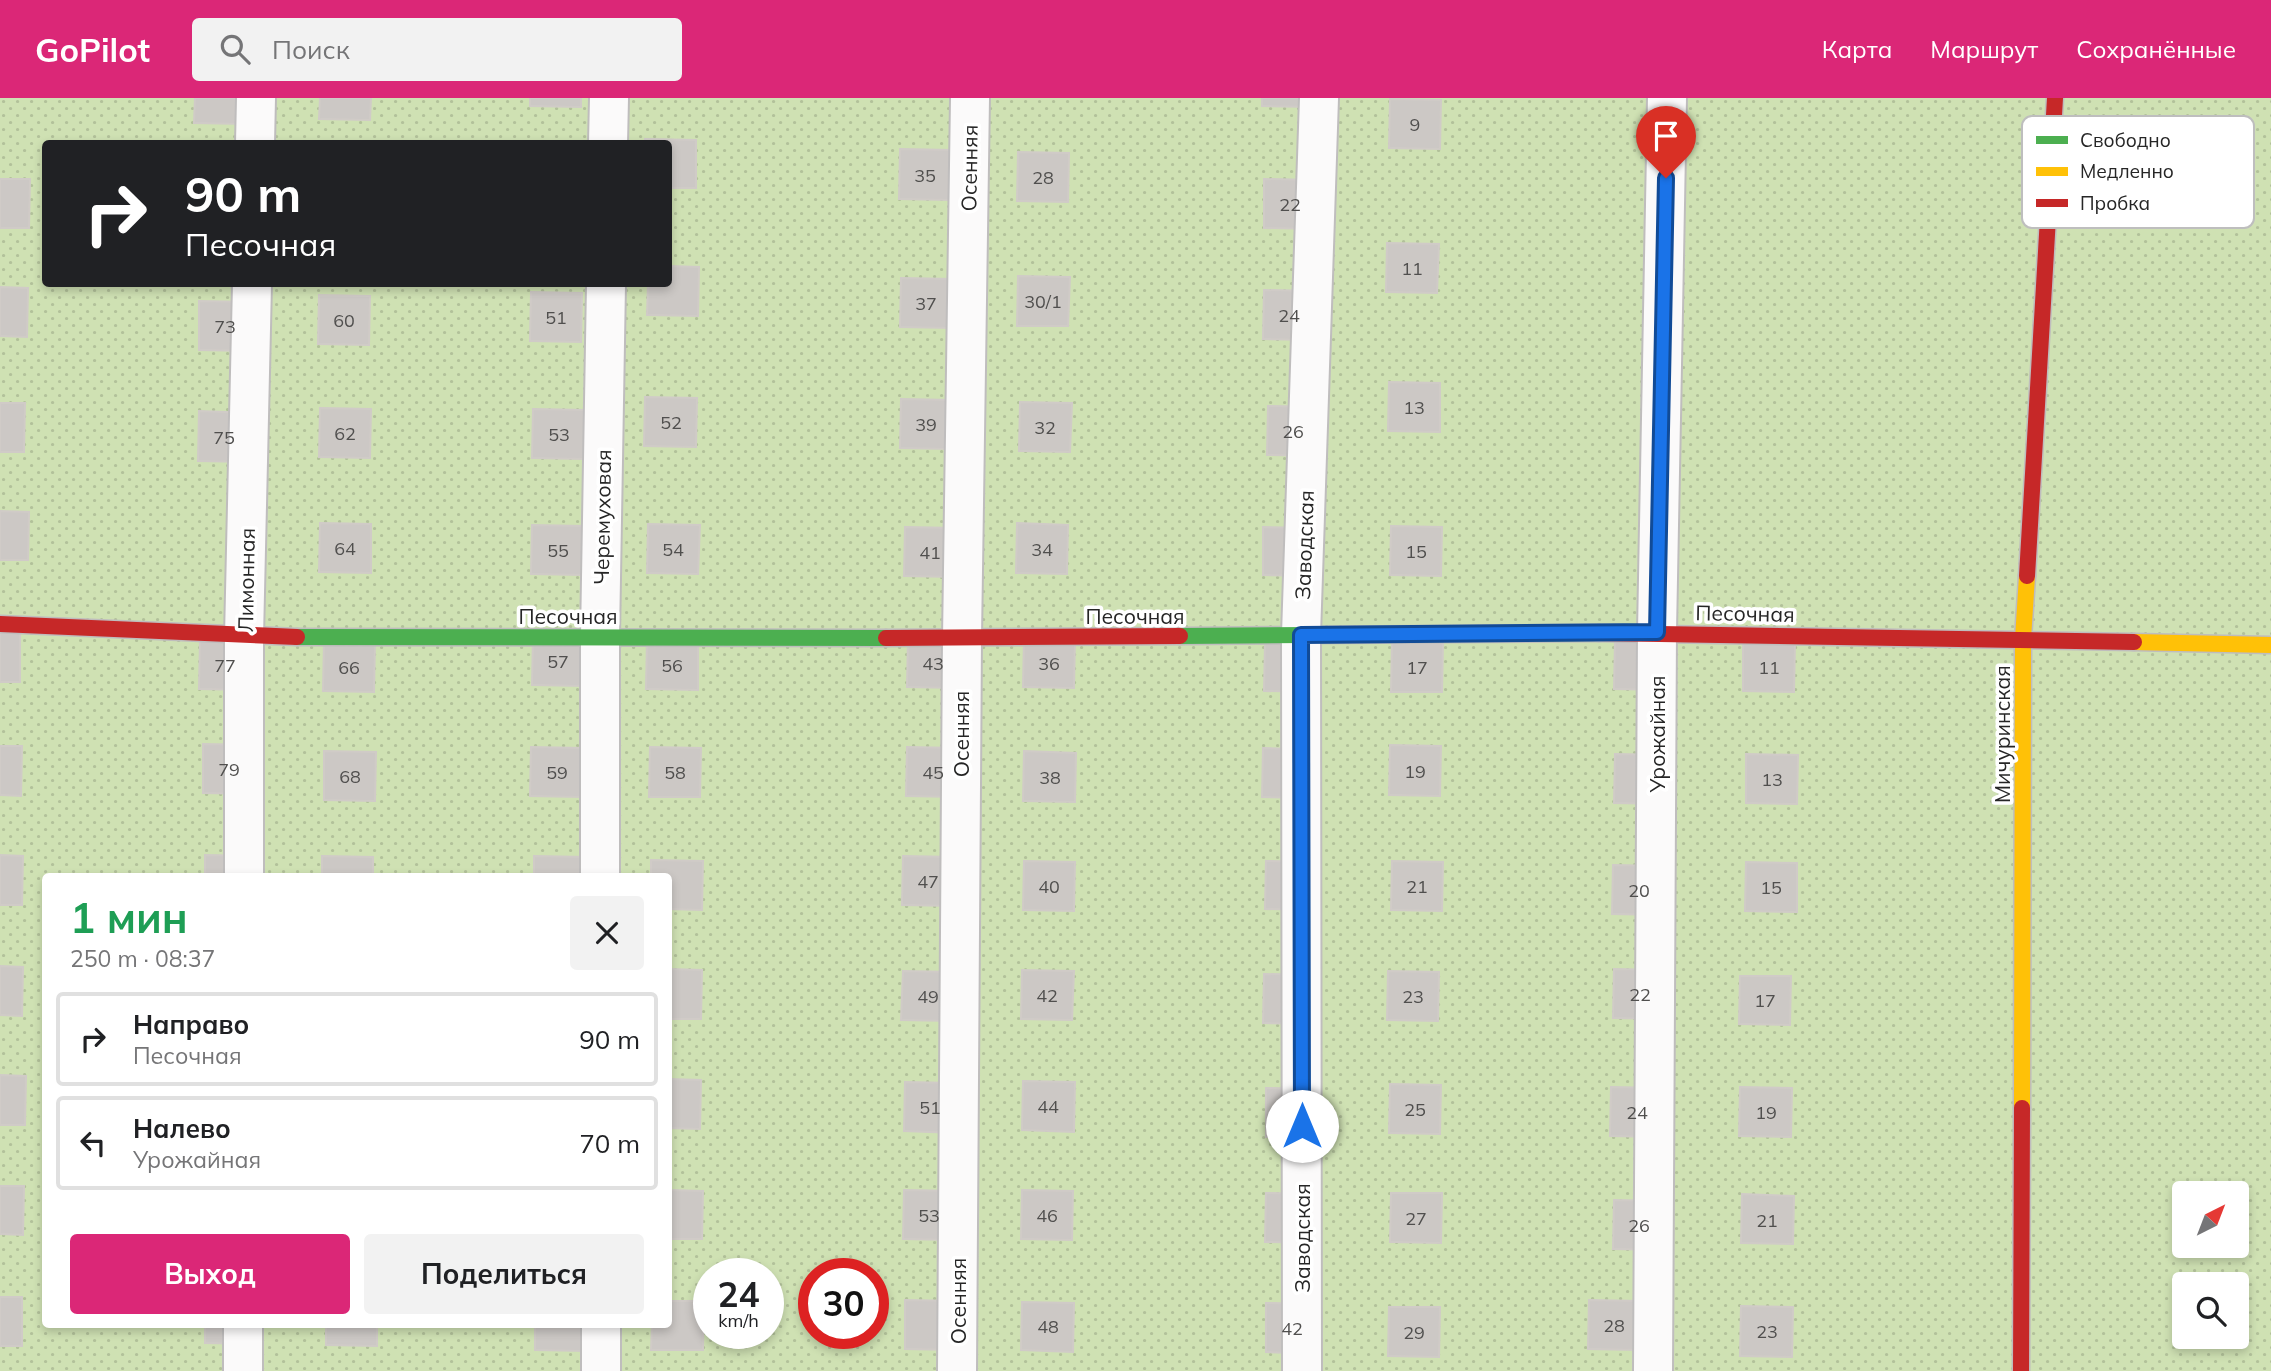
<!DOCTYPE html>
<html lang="ru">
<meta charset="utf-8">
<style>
body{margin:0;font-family:Mulish,sans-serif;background:#f2f2f2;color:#202124;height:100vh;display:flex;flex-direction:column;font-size:26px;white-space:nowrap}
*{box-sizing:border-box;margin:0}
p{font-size:23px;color:#757577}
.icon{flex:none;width:38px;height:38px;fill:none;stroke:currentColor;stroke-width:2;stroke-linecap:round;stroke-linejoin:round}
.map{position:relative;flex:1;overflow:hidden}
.panel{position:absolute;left:42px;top:775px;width:630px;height:455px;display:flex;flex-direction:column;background:#fff;border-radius:7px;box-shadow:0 4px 10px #0003}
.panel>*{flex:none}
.top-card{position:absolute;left:42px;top:42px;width:630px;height:147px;border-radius:7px;box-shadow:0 4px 10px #0003;background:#202124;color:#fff;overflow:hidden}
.needle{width:46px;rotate:42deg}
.fabs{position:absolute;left:2172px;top:1083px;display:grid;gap:14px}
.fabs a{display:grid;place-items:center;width:77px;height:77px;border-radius:7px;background:#fff;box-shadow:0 4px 10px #0003;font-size:35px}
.speed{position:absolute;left:693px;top:1160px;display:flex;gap:14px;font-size:35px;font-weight:700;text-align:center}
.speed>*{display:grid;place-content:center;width:91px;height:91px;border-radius:50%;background:#fff;box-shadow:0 4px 10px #0003;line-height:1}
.speed small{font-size:18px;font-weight:400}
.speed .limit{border:10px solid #d22;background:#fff;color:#111}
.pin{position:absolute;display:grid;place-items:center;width:60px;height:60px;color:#fff;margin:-72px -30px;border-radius:50% 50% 50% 0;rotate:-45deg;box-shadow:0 0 7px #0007}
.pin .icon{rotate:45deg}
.me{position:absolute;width:77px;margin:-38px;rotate:0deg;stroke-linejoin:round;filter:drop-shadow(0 0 5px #0008)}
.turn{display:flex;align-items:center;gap:24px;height:147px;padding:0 28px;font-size:32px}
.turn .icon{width:91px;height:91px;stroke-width:2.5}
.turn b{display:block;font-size:49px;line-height:60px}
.round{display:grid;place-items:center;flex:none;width:74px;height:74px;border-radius:7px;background:#f2f2f2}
.headline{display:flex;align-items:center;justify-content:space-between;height:119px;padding:0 28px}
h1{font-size:42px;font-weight:700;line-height:52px;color:#1e9e55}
.button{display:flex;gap:14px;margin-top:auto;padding:14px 28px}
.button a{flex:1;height:80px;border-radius:7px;background:#db2777;color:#fff;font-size:28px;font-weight:700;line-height:80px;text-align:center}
.button a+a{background:#f2f2f2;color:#202124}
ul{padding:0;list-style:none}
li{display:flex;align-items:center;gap:21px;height:94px;margin:0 14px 10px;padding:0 14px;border:4px solid #e0e0e0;border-radius:7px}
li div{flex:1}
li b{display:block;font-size:26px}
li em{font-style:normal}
header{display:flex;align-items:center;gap:42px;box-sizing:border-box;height:98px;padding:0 35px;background:#db2777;color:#fff}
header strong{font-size:33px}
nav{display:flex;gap:38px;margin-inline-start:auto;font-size:24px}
.search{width:490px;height:63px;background:#f2f2f2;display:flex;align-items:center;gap:18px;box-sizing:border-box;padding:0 24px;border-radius:7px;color:#757577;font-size:26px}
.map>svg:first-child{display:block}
</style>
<header>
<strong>GoPilot</strong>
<div class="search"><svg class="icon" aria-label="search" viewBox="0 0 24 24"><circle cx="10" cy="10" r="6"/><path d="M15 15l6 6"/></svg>Поиск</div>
<nav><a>Карта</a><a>Маршрут</a><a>Сохранённые</a></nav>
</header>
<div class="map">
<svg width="2271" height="1273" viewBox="0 0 2271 1273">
<defs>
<pattern id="grass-dots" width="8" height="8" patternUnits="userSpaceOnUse" patternTransform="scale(1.75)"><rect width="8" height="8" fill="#cfe1b3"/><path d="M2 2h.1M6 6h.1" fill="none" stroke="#b2c19a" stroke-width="1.8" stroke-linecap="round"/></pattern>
</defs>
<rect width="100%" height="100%" fill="#e6dfdb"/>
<path fill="url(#grass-dots)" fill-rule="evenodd" d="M0 0H2271V1273H0ZM46 46H668V186H46ZM46 779H668V1227H46ZM2184 1096H2236V1148H2184ZM709 1176H768V1236H709ZM814 1176H873V1236H814ZM2184 1186H2236V1239H2184Z"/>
<g fill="#ccc8c5" stroke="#d0cbc7" stroke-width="2">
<path d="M195 0H246V26L194 25Z"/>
<path d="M320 0H371L370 22 319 21Z"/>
<path d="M530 0H581V9L530 8Z"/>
<path d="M1262 0H1313V9L1262 8Z"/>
<path d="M1390 1 1441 2 1440 51 1389 50Z"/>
<path d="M645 41 696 42V90H668V46H645Z"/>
<path d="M900 51 951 52V102L899 101Z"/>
<path d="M1018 54 1069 55 1068 104 1017 103Z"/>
<path d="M0 81H30L29 130H0Z"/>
<path d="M1264 81 1316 82 1315 131 1264 130Z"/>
<path d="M1387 145 1439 146 1437 195 1386 194Z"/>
<path d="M668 168 699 169 698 218 647 217 648 186H668Z"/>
<path d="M1018 178 1070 179 1068 228H1017Z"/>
<path d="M901 180 952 181V230L900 229Z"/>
<path d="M0 189 28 190 27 239 0 238Z"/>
<path d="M1264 192 1316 193 1314 242 1263 241Z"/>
<path d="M531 194 582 195 581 244 530 243Z"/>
<path d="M319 197 370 198 369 247 318 246Z"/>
<path d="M199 203 251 204 250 253 199 252Z"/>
<path d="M1389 284 1440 285V334L1388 333Z"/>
<path d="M645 299 697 300 696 349 644 348Z"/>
<path d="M901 301 952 302 951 351 900 350Z"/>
<path d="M1020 304 1072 305 1070 354 1019 353Z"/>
<path d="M0 305H25L24 354H0Z"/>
<path d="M1268 308 1320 309 1319 358 1267 357Z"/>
<path d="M320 310 371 311 370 360 319 359Z"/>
<path d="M533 311 585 312 584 361 532 360Z"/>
<path d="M199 313 250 315 249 364 198 363Z"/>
<path d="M0 413 29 414 28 462H0Z"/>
<path d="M320 425 371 426V475L319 474Z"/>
<path d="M1017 425 1068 427 1067 476 1016 475Z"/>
<path d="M648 426 700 427 698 476 647 475Z"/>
<path d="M532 427 584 428 583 477 531 476Z"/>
<path d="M1391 428 1442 429 1441 478 1390 477Z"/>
<path d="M905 429 956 430 955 479 904 478Z"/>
<path d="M1263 429 1315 430 1314 478 1263 477Z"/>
<rect x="0" y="535" width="20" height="49"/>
<path d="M533 538 584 539 583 588 532 587Z"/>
<path d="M908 540 959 541V590L907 589Z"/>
<path d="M1024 540 1075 541 1074 590 1023 589Z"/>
<path d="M647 541 698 543V592L646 591Z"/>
<path d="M200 542 252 543 250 592 199 591Z"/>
<path d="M1615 542 1666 543V592L1614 591Z"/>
<path d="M324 544 375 545 374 594 323 593Z"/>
<path d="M1392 544 1443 545 1442 594H1391Z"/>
<path d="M1743 544 1795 545 1794 594 1743 593Z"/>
<path d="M1265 545 1317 546 1316 594 1264 593Z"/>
<path d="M203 646 255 647 254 696 203 695Z"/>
<path d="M1390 647 1441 648 1440 698 1389 697Z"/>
<path d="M0 648H22L21 698 0 697Z"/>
<path d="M531 649 583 650 582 699 530 698Z"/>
<path d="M650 649 701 650 700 699H649Z"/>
<path d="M907 649 959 650 958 699 906 698Z"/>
<path d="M1263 650 1315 652 1314 700 1262 699Z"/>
<path d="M324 653 376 654 375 703 324 702Z"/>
<path d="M1024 653 1076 655 1075 704 1023 703Z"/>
<path d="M1615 656 1666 657V706L1614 705Z"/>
<path d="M1746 656 1798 657 1797 706 1746 705Z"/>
<path d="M0 757 23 758 22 807H0Z"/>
<path d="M205 757 257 758 256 779H205Z"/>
<path d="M322 758 373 759V779H322Z"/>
<path d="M534 758 586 759 585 779H534Z"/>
<path d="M903 758 954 759 953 808 902 807Z"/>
<path d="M651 762 703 763 702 812 668 811V779H651Z"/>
<path d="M1024 763 1075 764 1074 813 1023 812Z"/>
<path d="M1266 763 1317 764 1316 812 1265 811Z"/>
<path d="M1392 763 1443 764 1442 813 1391 812Z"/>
<path d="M1746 764 1797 765V814L1745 813Z"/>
<path d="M1613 767 1665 768 1664 817 1612 816Z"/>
<path d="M0 868 23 869 22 918 0 917Z"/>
<path d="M668 871 702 872 701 921H668Z"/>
<path d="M1614 871 1666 872 1665 921 1613 920Z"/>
<path d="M1022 872 1074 873 1072 922 1021 921Z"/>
<path d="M903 873 954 874 953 923 901 922Z"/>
<path d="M1388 873 1439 874 1438 923 1387 922Z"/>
<path d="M1264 876 1315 877 1314 926 1263 925Z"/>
<path d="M1740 878H1791L1790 927 1739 926Z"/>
<path d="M0 977 26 978 25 1027H0Z"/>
<path d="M668 981 701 982 700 1031 668 1030Z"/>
<path d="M1023 983 1075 984 1074 1034 1022 1032Z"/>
<path d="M905 984 956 985V1035L904 1033Z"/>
<path d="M1390 986 1441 987 1440 1036 1389 1035Z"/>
<path d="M1611 989 1663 990 1662 1039 1610 1038Z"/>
<path d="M1740 989 1792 990 1791 1039 1739 1038Z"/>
<path d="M1266 990 1318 991 1317 1040 1266 1039Z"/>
<path d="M0 1088H24L23 1137 0 1136Z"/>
<path d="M668 1092 703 1093 702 1141H668Z"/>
<path d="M904 1092 955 1093 954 1142 903 1141Z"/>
<path d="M1022 1092 1073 1093 1072 1142 1021 1141Z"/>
<path d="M1266 1095 1317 1096 1316 1145 1265 1144Z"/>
<path d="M1391 1095H1442L1441 1145 1390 1144Z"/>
<path d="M1742 1096 1794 1098 1793 1146 1741 1145Z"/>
<path d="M1614 1102 1665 1103V1152L1613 1151Z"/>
<rect x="0" y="1199" width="22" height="49"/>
<path d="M905 1202 957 1203 956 1252 905 1251Z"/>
<path d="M1589 1202 1641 1203 1640 1252 1588 1251Z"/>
<path d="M668 1203H704L703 1252H651L652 1227H668Z"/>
<path d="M1022 1204 1074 1205 1073 1254 1021 1252Z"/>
<path d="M1266 1205 1318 1206 1317 1256 1266 1254Z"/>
<path d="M1741 1208 1793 1209 1792 1259 1740 1258Z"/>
<path d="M1389 1209H1440L1439 1259 1388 1258Z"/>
<path d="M205 1227H256V1246L205 1245Z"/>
<path d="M326 1227H377V1248L326 1247Z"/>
<path d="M535 1227H586V1253L535 1252Z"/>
</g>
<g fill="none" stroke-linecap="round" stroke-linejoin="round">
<g stroke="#bfbdbd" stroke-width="42">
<g id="street">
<path d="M255 46 256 0"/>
<path d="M608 46 609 0"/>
<path d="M244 779V539L252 186"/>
<path d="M600 779V539L606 186"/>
<path d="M601 1227V1273"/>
<path d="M243 1273V1227"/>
<path d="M957 1273 962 540 970 0"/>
<path d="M1302 1273 1301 537 1319 0"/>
<path d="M1653 1273 1657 534 1667 0"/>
</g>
</g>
<g stroke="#bfbdbd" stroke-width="19">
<g id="fast">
<path d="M1180 538 1599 535"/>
<path d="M297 539 886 540"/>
</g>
</g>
<g stroke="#bfbdbd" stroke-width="19">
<g id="slow">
<path d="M2134 544 2271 547"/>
<path d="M2022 1010 2023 541 2027 478"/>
</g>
</g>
<g stroke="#bfbdbd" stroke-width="19">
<g id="jam">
<path d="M2027 478 2055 0"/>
<path d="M0 526 297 539"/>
<path d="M1599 535 2134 544"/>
<path d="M886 540 1180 538"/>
<path d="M2021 1273 2022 1010"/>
</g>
</g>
<use href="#street" stroke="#fbfafa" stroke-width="38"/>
<use href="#fast" stroke="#4caf50" stroke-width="16"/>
<use href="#slow" stroke="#ffc107" stroke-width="16"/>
<use href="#jam" stroke="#c62828" stroke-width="16"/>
</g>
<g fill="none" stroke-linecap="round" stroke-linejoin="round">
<g stroke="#114b97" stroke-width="18">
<path id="route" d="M1302 1028 1301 537 1657 534 1666 80"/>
</g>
<use href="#route" stroke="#1a73e8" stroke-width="12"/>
</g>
<g text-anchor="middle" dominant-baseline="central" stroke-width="7" stroke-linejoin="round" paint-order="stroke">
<g font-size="18" fill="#504f4e">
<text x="1415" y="26">9</text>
<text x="925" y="77">35</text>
<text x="1043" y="79">28</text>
<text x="1290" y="106">22</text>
<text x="1412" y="170">11</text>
<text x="1043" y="203">30/1</text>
<text x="926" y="205">37</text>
<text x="1289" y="217">24</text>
<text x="556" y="219">51</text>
<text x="344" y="222">60</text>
<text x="225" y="228">73</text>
<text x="1414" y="309">13</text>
<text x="671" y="324">52</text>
<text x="926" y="326">39</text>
<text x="1045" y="329">32</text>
<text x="1293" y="333">26</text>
<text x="345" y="335">62</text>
<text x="559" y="336">53</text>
<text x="224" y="339">75</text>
<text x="345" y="450">64</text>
<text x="673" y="451">54</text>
<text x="1042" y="451">34</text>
<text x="558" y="452">55</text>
<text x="1416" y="453">15</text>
<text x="930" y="454">41</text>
<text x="558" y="563">57</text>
<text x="933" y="565">43</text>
<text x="1049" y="565">36</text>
<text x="225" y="567">77</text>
<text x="672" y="567">56</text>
<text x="349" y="569">66</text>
<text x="1417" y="569">17</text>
<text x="1769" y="569">11</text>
<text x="229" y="671">79</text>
<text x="1415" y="673">19</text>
<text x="557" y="674">59</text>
<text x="675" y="674">58</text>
<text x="933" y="674">45</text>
<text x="350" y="678">68</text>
<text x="1050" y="679">38</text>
<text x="1772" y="681">13</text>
<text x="928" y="783">47</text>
<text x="1049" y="788">40</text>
<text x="1417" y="788">21</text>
<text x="1771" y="789">15</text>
<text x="1639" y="792">20</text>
<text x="1640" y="896">22</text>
<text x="1047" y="897">42</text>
<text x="928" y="898">49</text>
<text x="1413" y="898">23</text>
<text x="1765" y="902">17</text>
<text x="1048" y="1008">44</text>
<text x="930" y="1009">51</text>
<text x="1415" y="1011">25</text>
<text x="1637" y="1014">24</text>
<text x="1766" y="1014">19</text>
<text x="929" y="1117">53</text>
<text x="1047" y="1117">46</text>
<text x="1416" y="1120">27</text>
<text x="1767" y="1122">21</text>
<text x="1639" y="1127">26</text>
<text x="1614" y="1227">28</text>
<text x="1048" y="1228">48</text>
<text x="1292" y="1230">42</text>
<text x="1767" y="1233">23</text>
<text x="1414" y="1234">29</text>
</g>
<g font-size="21" fill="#262626" stroke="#fff">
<text transform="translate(969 70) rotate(-89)">Осенняя</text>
<text transform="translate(602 419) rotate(-89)">Черемуховая</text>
<text transform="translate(1304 447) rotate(-88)">Заводская</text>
<text transform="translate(246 482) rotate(-89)">Лимонная</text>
<text transform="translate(1745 515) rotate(1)">Песочная</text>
<text x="568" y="518">Песочная</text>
<text x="1135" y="518">Песочная</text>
<text transform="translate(961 636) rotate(-90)">Осенняя</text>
<text transform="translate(1657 636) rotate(-90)">Урожайная</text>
<text transform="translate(2002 636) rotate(-90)">Мичуринская</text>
<text transform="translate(1302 1140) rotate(-90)">Заводская</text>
<text transform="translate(958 1203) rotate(-90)">Осенняя</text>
</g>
</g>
<rect x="2022" y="18" width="232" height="112" rx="10" fill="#fff" stroke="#bebebe" stroke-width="2"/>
<rect x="2036" y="38" width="32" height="8" fill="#4caf50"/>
<rect x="2036" y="69" width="32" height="9" fill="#ffc107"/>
<rect x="2036" y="101" width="32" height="8" fill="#c62828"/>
<g font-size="19" fill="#262626">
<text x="2080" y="49">Свободно</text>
<text x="2080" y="80">Медленно</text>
<text x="2080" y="112">Пробка</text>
</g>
</svg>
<div class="fabs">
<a><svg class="needle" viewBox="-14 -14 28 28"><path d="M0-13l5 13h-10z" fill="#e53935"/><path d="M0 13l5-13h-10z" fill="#757577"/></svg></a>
<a><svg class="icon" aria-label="search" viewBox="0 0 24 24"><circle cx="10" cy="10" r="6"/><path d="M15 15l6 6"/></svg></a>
</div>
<div class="speed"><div>24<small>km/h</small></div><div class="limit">30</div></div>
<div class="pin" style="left:1666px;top:80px;background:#d93025"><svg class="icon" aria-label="arrive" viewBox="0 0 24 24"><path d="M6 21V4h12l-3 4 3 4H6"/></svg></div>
<svg class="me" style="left:1302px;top:1028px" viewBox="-20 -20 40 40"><circle r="19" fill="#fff"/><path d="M0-13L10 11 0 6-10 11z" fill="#1a73e8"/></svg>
<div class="top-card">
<div class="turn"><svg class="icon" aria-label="right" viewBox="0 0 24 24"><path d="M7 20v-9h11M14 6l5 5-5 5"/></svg><div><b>90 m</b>Песочная</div></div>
</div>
<section class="panel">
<div class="headline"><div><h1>1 мин</h1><p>250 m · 08:37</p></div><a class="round"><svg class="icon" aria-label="close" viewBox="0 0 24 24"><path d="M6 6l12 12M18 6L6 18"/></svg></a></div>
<ul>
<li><svg class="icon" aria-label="right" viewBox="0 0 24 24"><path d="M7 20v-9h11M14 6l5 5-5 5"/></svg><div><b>Направо</b><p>Песочная</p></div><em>90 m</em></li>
<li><svg class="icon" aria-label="left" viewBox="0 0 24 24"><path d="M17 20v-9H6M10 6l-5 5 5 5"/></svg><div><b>Налево</b><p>Урожайная</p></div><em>70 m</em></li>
</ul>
<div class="button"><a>Выход</a><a>Поделиться</a></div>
</section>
</div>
